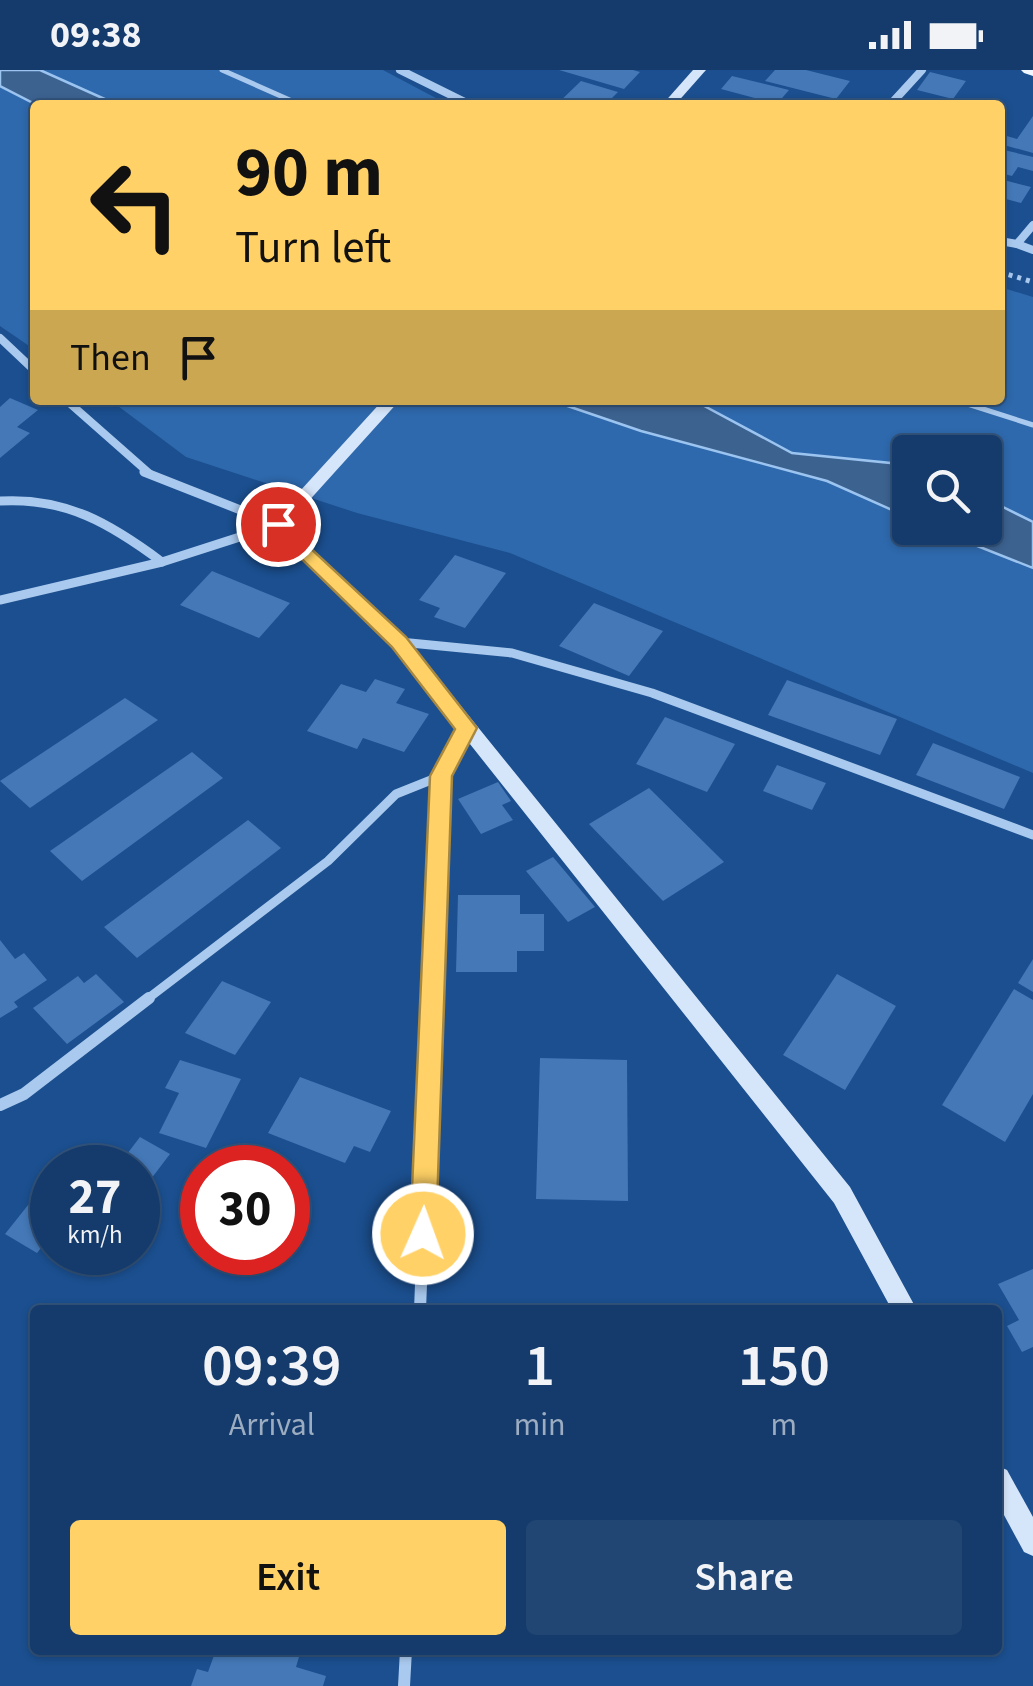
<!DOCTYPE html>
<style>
body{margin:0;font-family:"Source Sans 3",sans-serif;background:#214673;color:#f1f3f6;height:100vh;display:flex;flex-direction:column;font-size:38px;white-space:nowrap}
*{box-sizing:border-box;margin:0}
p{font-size:32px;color:#9dadc1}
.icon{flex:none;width:55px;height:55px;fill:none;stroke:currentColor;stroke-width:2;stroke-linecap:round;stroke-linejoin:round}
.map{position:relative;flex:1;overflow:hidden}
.sheet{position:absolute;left:30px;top:1235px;width:972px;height:350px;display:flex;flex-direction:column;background:#143b6b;border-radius:10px;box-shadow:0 2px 8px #0004,0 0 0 2px #33557e}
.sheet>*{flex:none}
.banner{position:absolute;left:30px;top:30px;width:975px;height:305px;border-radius:10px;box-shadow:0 2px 8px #0004,0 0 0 2px #33557e;background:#ffd166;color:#111;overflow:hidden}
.tools{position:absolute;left:892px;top:365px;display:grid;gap:20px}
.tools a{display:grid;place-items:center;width:110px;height:110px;border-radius:10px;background:#143b6b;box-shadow:0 2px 8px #0004,0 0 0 2px #33557e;font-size:50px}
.speed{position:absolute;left:30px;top:1075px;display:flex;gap:20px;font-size:50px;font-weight:700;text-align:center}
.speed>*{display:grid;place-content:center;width:130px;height:130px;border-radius:50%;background:#143b6b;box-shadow:0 2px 8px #0004,0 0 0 2px #33557e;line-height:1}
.speed small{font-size:25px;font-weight:400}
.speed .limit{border:15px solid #d22;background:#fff;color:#111}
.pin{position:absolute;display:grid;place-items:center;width:85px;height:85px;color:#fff;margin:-42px;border:5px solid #fff;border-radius:50%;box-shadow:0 2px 10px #0007}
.me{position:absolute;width:110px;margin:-55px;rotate:2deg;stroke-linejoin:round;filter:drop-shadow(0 0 8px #0008)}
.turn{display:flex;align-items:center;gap:35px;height:210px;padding:0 40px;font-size:45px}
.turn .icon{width:130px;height:130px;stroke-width:2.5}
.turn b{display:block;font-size:70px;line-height:85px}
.then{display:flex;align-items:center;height:95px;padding:0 40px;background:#0003;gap:20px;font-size:38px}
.eta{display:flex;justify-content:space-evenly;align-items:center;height:170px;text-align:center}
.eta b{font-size:60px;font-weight:600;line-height:70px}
.button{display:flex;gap:20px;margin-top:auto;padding:20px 40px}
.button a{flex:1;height:115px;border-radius:10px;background:#ffd166;color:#111;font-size:40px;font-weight:600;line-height:115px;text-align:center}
.button a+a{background:#214673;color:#f1f3f6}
.status{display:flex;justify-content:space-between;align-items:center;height:70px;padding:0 50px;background:#143b6b;direction:ltr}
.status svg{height:28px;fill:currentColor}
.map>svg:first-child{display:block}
</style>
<div class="status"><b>09:38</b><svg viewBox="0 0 49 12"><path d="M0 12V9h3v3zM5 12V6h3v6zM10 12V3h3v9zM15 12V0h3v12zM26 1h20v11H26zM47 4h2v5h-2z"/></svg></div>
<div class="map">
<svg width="1033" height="1616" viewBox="0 0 1033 1616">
<rect width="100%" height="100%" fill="#1b4f8f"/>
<g fill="#2e69ad" fill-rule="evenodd">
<path d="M0 0H383L449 35H35V280L0 256Z"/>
<path d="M1000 217 1033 227V703L510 483 357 443 186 387 110 330H1000ZM910 382H985V458H910Z"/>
</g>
<g fill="#3c6290" stroke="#9cc4f0" stroke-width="2.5">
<path d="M0 0H40L118 35H37L0 16Z"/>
<path d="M550 330H693L792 383 910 395V448L827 411 641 361Z"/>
<path d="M985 428 1033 452V498L932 458H985Z"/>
</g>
<g fill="#4478b7">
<path d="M559 0H633L640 2 624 19Z"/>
<path d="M775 0H806L850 11 836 29 765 11Z"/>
<path d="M930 2 966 11 953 29 917 20Z"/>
<path d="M732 6 789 20 777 34 721 19Z"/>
<path d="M581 11 618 22 605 35H556Z"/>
<path d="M1033 46V83L1000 74V64L1017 69Z"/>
<path d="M1000 79 1033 87V101L1018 97 1012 106 1000 103Z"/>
<path d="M1000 109 1031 117 1021 133 1006 129 1000 139Z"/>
<path d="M10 328 38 340 17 357 30 363 0 388V337Z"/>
<path d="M455 485 506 503 465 558 434 547 440 538 419 530Z"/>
<path d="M212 501 290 533 259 568 180 535Z"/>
<path d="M594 533 663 561 629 606 559 576Z"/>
<path d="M375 609 405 619 396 633 429 644 404 682 363 668 357 679 307 661 341 614 366 622Z"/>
<path d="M787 610 897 649 880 685 768 645Z"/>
<path d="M125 628 158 650 30 738 0 711Z"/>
<path d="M665 647 735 674 707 722 636 694Z"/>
<path d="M933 673 1020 707 1004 739 916 705Z"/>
<path d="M192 682 223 708 82 811 50 781Z"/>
<path d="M777 695 826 713 812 740 763 721Z"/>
<path d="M498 712 511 731 502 735 513 750 481 764 458 729Z"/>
<path d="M649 718 724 792 663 831 589 754Z"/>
<path d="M248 750 281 778 137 888 104 857Z"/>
<path d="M553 787 595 837 568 852 526 801Z"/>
<path d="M458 825H520V844H544V881H517V902H456Z"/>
<path d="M0 870 15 889 24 883 47 910 14 932 18 937 0 948Z"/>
<path d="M1033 889V922L1018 913Z"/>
<path d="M96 904 124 932 67 974 33 938 78 906 84 913Z"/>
<path d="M837 904 896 936 845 1020 783 985Z"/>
<path d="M222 911 271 932 235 985 185 963Z"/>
<path d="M1014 919 1033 930V1024L1005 1072 942 1035Z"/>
<path d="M540 988 627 990 628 1131 536 1129Z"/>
<path d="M180 990 241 1009 206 1078 159 1063 179 1023 165 1018Z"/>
<path d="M300 1007 391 1041 370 1082 354 1076 345 1093 268 1063Z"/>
<path d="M140 1067 170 1084 138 1126V1098H83L93 1085 105 1091 116 1078 127 1084Z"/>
<path d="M52 1105V1164L37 1183 5 1164Z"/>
<path d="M1033 1199V1277L1022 1282 1007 1256 1019 1250 998 1214Z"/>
<path d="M216 1580H301L296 1597 326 1606 323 1616H191L197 1599 208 1602Z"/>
</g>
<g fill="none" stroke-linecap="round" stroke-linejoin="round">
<path stroke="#a9c9ee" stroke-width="5" stroke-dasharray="4 5" stroke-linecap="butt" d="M1000 202 1033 212"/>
<g stroke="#a9c9ee" stroke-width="5">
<path d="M222 0 301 35"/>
<path d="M955 330 1033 355"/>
</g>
<g stroke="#a9c9ee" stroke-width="8">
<path d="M400 0 471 35"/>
<path d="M890 35 922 0"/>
<path d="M1033 155 1017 174 1033 180"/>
<path d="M1000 171 1017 174"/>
<path d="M0 268 35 301"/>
<path d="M66 330 150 404"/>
</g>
<g stroke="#a9c9ee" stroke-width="9">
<path d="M144 402 276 454"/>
<path d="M0 431C66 427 111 454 162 492"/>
<path d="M0 530 162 492 277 455"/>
<path d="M400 572 512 583 652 623 1033 765"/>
<path d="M146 930 328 791 396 724 441 706"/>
<path d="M432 930 441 706 467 658"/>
</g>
<g stroke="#a9c9ee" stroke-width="12">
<path d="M0 1035 24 1024 149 928"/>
<path d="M420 1240 432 928"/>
<path d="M404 1616 406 1580"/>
</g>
<g fill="#d6e6fa" fill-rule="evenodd">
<path d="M693 0H706L675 35H662Z"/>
<path d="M383 330H400L287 455 405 567 850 1117 917 1240H892L834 1133 393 577 269 455Z"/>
<path d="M998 1396 1007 1400 1033 1447V1486L1024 1482 998 1434Z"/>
</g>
<path fill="#f0f6ff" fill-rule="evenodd" d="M1021 0H1033V6L1024 3Z"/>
</g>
<path fill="#ffd166" stroke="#a68842" stroke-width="2.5" d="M278 448 406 567 477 658 452 706 436 1164 432 1173 423 1176 414 1173 410 1164 430 706 455 659 392 577 271 459 268 454Z"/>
</svg>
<div class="tools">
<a><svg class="icon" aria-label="search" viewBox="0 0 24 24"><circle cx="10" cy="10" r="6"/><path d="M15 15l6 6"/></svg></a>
</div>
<div class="speed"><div>27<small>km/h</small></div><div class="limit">30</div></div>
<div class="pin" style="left:278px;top:454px;background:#d93025"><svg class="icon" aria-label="arrive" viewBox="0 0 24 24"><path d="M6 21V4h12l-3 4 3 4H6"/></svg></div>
<svg class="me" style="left:423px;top:1164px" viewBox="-20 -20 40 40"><circle r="17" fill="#ffd166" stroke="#fff" stroke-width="3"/><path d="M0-11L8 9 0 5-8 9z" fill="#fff"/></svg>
<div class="banner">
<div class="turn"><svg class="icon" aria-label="left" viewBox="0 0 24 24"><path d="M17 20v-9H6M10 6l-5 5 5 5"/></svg><div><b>90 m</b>Turn left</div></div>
<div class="then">Then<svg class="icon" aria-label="arrive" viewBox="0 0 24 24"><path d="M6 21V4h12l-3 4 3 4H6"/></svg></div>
</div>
<section class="sheet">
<div class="eta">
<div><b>09:39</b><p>Arrival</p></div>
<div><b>1</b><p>min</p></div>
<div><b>150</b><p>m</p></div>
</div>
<div class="button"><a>Exit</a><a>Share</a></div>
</section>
</div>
